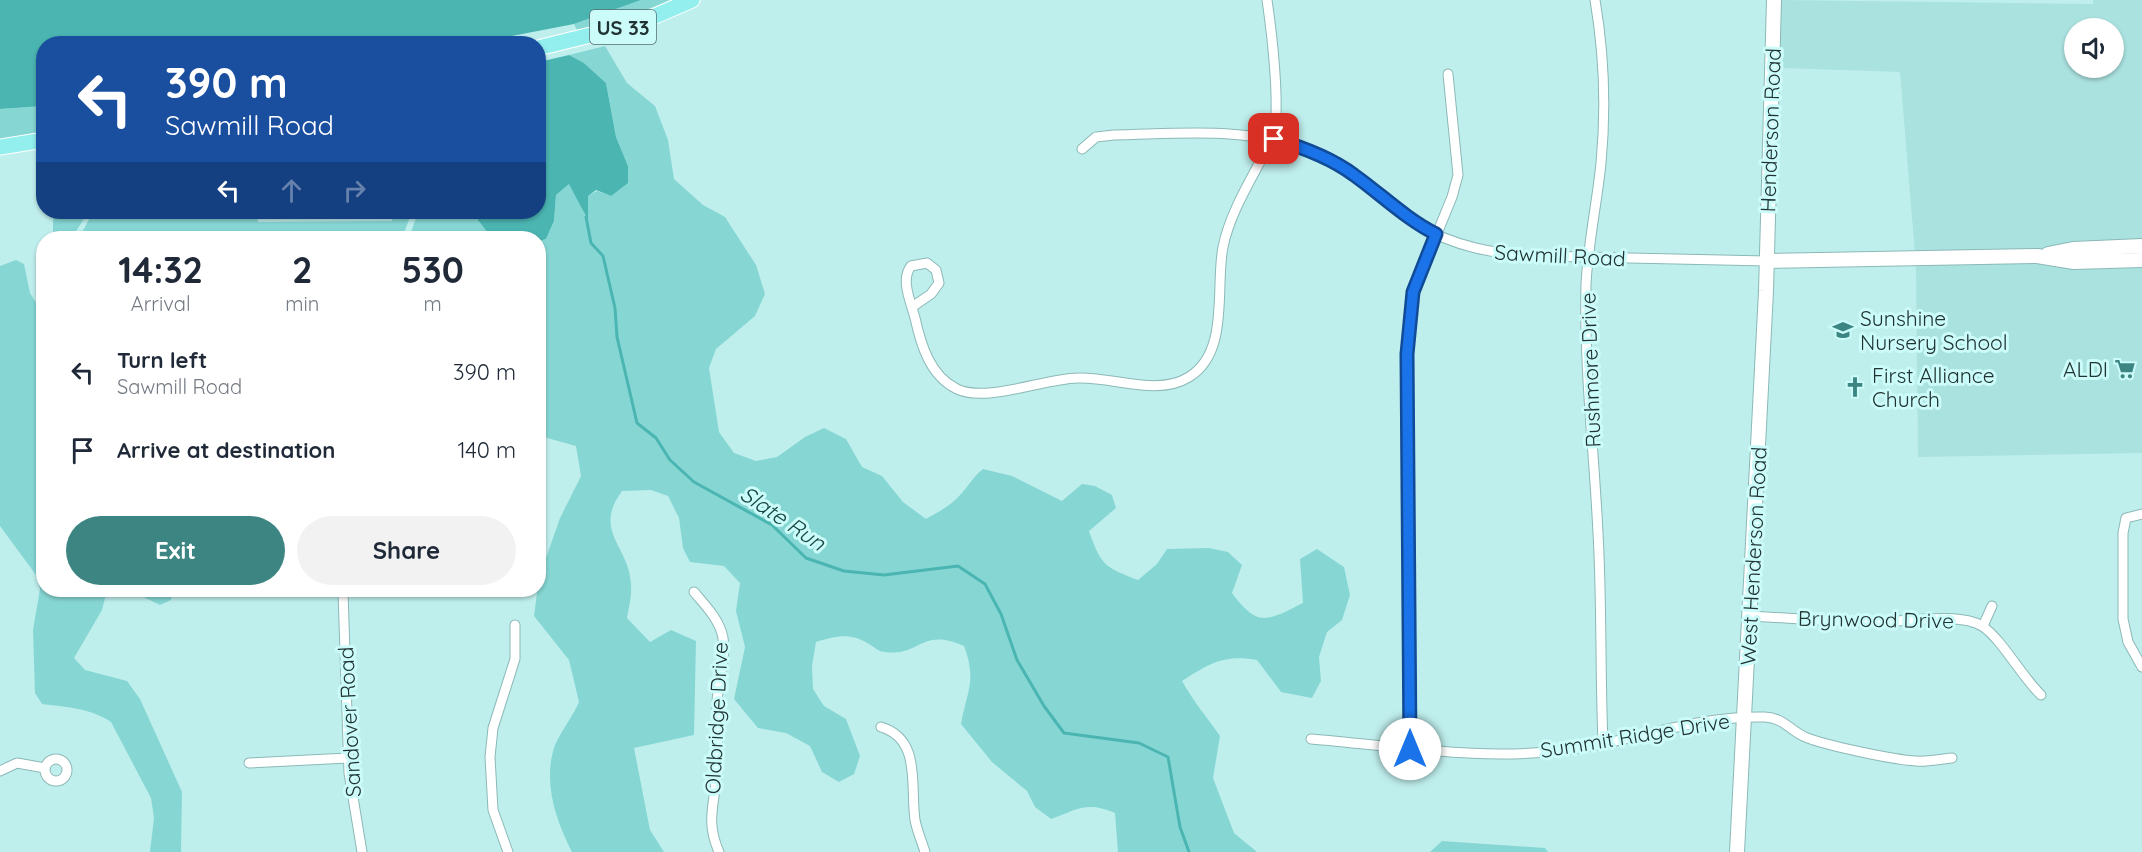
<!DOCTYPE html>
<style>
body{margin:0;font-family:Quicksand,sans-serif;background:#f2f2f3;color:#1f2937;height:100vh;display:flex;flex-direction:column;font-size:22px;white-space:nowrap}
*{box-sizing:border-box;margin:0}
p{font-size:20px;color:#747a83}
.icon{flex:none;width:33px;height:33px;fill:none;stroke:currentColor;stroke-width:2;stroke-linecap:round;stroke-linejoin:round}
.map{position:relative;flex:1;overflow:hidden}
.details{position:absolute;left:36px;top:231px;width:510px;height:366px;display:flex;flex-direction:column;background:#fff;border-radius:24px;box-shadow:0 2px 4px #0004}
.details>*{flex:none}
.banner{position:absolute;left:36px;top:36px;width:510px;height:183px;border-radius:24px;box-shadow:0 2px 4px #0004;background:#1a4fa0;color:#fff;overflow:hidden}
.controls{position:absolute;left:2064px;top:18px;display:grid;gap:12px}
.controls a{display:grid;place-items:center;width:60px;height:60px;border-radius:50%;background:#fff;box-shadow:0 2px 4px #0004;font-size:30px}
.pin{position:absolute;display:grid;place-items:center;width:51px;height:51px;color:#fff;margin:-26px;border-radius:12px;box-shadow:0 3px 9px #0006}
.me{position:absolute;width:66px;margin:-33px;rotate:0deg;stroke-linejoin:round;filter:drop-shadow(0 0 4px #0008)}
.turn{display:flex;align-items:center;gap:21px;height:126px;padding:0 30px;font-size:27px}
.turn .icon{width:78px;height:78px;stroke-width:2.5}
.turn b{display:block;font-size:42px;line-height:51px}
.lanes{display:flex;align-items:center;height:57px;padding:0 30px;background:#0003;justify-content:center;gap:30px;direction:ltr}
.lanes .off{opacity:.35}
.eta{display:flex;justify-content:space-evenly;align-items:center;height:102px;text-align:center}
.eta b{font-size:36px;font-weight:700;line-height:42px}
.primary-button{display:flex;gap:12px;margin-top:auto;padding:12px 30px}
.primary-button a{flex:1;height:69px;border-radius:36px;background:#3d8583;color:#fff;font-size:24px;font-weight:700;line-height:69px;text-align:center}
.primary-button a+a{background:#f2f2f3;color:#1f2937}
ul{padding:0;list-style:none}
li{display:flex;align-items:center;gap:18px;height:78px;padding:0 30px}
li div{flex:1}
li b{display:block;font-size:22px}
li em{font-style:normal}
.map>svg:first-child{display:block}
</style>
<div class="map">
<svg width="2142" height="852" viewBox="0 0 2142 852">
<rect width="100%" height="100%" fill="#bfefed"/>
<path fill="#aae2e0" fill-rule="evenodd" d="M1779 0 2093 4V0H2142V453L1918 457 1916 266 1900 72 1780 68ZM2074 28H2114V68H2074Z"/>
<g fill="#86d7d4">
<path d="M641 0H670C640 13 610 25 577 30L574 24Z"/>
<path d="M605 46 627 83 655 106 668 140 674 179 703 205 725 217 756 265 765 294 755 316 716 349 709 368 719 432 734 453 756 461 777 457 805 437 824 428 846 439 862 467 882 476 903 502 926 519C938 512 952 505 961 494 969 485 973 477 983 469L1012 476 1062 501 1082 484 1095 486 1112 495 1116 508 1089 531C1101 565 1104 567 1138 580L1157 564 1167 549 1209 548 1228 552 1242 565 1232 593C1258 628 1267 621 1303 603L1300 559 1317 549 1344 567 1350 595 1342 620 1327 632 1319 657 1321 681 1312 698 1281 692 1257 660C1223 654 1209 664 1182 681 1193 701 1207 717 1220 736L1213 778 1234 833 1257 852H1118L1115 813C1087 801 1078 809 1051 819L1035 807 1027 791 992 762 961 724C967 690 977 681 964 646 920 627 921 657 885 652 879 652 874 647 869 644 850 632 836 636 816 642L812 666 813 689 824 706 846 719 860 756 854 774 839 782 822 772 810 746 786 733 758 728 734 699 745 647 736 611 740 583 724 566 690 562 683 548 679 518 668 496 651 490 622 491C592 532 630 546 631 585 632 595 629 607 627 618L650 642 671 630 696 641 694 735 634 748 650 830 664 852H572C556 821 543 783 554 748 558 736 573 716 579 702L569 660 534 616 539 578 560 518 581 476 576 446 547 438 539 427V241L546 239 554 221 556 195 570 183 587 219V196L597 191 611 196 628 166 616 137 606 83 584 63 569 55Z"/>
<path d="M43 106V141L0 148V109Z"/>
<path d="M53 212H88L72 238H53Z"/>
<path d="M93 212H257L258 222 392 221 393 212H412L402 238H79Z"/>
<path d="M418 212H477L478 220 491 237 497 238H409Z"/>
<path d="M16 260 24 264 30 293 43 314 44 590H107L102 610 74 658 85 670 127 681 140 699 182 792 181 852H150L154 818 151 798 111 722C91 708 65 707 42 704L35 693 33 630 40 589 36 575 0 526V266Z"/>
<path d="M129 590H173L171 600 160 605Z"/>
<path d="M1442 841 1545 848 1548 852H1430Z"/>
</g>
<g fill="#4bb5b2">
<path d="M0 0H641L574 24 476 43 44 44 43 106 0 109Z"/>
<path d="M569 55 584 63 606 83 616 137 628 166V183L611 196 596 190 588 196V220L569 184 556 195 554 221 546 239 539 241 538 238 491 237 478 220 477 212H538L539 62Z"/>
</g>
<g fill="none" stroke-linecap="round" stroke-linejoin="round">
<path stroke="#4bb5b2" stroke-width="3" d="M586 217 591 243 603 256 615 308 617 337 637 423 656 438 670 460 694 482 772 525 806 558 844 571 884 575 958 566 985 584 1001 614 1017 660 1044 706 1064 733 1139 743 1168 757 1180 827 1189 852"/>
<g stroke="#8bb9b7" stroke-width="11">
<g id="street">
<path d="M1595 0C1604 53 1606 110 1601 163 1597 203 1588 244 1586 284 1584 368 1594 450 1598 533 1602 603 1600 673 1603 742"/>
<path d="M1082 149 1096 137 1114 135C1177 134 1247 126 1308 150 1350 166 1378 201 1416 224 1455 247 1494 254 1538 256L1767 261"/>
<path d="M912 307 931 294 939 283 936 270 927 263 911 266C900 280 911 302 915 318 921 345 930 376 957 389 986 403 1043 379 1077 378 1112 376 1157 397 1189 377 1230 352 1215 287 1223 247 1229 217 1247 186 1261 160 1266 152 1273 144 1274 136 1280 103 1272 34 1267 0"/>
<path d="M2142 514 2126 518 2123 533V619L2128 642 2142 667"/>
<path d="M343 592 349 773 362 852"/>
<path d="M694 592C705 605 720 620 723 638 726 659 718 681 717 702 716 725 719 748 717 771 715 804 705 820 719 852"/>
<path d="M1749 616C1792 618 1835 622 1877 622 1904 622 1959 612 1982 626 2001 638 2022 677 2041 695"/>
<path d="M1983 626 1992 606"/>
<path d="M881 727C922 739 910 787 915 820 917 831 922 842 925 852"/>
<path d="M1311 739C1397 746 1486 762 1573 749 1637 740 1700 715 1765 717 1784 718 1789 730 1805 737 1824 745 1894 760 1916 761 1927 762 1940 759 1952 758"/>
<path d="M1410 749 1407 354 1413 292 1452 197 1458 175 1448 74"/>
<circle cx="56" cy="770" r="11"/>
<path d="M249 763 348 758"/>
<path d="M0 771 17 763 45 768"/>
<path d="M508 852 493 810 490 757 493 728 515 659V625"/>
</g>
</g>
<g stroke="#8bb9b7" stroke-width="16">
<g id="secondary">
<path d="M2048 254 2073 249 2142 246"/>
<path d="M1767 261 2037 256 2074 262 2142 260"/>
<path d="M1737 852 1766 291 1774 0"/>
</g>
</g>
<g stroke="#fff" stroke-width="17">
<g id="primary">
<path d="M538 48 639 23 692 0"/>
<path d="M0 147 44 140"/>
</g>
</g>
<use href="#street" stroke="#fff" stroke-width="9"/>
<use href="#secondary" stroke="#fff" stroke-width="14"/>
<use href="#primary" stroke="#92efed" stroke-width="15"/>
</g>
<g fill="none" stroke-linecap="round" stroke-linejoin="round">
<g stroke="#114b97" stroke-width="15">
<path id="route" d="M1274 139C1302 147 1330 157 1354 175 1382 195 1406 219 1436 234L1413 292 1407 354 1410 749"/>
</g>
<use href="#route" stroke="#1a73e8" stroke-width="10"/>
</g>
<defs>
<g id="school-bare" transform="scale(1.62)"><path d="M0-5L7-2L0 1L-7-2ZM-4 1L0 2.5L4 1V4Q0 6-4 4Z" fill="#3d8583" stroke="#ccfcfa" stroke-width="2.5" paint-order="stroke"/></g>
<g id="supermarket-bare" transform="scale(1.62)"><path d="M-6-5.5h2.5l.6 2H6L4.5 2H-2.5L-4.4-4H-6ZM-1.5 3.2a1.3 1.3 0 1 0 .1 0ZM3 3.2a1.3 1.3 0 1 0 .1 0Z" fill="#3d8583" stroke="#ccfcfa" stroke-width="2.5" paint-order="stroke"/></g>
<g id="church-bare" transform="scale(1.62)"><path d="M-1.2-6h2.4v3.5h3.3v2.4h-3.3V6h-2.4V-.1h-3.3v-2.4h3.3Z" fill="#3d8583" stroke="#ccfcfa" stroke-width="2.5" paint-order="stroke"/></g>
</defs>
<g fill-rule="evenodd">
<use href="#school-bare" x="1843" y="330"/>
<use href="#supermarket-bare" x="2125" y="369"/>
<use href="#church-bare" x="1855" y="387"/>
</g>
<g text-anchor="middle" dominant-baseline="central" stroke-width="6" stroke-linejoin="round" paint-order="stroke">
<rect fill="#ccfcfa" stroke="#546f6e" stroke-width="1.5" x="590" y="10" width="66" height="34" rx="4.5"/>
<g font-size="20" font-weight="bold" fill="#203332">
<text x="623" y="27">US 33</text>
</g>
<g font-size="21" fill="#203332" stroke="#ccfcfa">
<text transform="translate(1770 130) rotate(-88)">Henderson Road</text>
<text transform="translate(1560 255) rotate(3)">Sawmill Road</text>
<text transform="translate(1590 370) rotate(-92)">Rushmore Drive</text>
<text transform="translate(1753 556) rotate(-87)">West Henderson Road</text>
<text transform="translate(1876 619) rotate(1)">Brynwood Drive</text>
<text transform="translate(716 718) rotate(-87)">Oldbridge Drive</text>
<text transform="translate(349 722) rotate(-93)">Sandover Road</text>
<text transform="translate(1635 735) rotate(-9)">Summit Ridge Drive</text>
</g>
<g font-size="21" fill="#203332" stroke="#ccfcfa" text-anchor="start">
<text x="1860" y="318">Sunshine<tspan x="1860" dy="24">Nursery School</tspan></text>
<text x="2108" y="369" text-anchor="end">ALDI</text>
<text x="1872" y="375">First Alliance<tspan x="1872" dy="24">Church</tspan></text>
</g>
<g font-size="22" font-style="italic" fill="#164644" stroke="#ccfcfa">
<text transform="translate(783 518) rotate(34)">Slate Run</text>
</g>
</g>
</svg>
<div class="controls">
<a><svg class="icon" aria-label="sound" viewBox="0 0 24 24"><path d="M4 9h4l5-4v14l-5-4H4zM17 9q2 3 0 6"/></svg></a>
</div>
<div class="pin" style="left:1274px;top:139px;background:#d93025"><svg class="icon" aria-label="arrive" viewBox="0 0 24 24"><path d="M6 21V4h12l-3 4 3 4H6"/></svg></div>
<svg class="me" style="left:1410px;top:749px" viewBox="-20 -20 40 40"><circle r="19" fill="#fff"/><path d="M0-13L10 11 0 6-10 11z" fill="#1a73e8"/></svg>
<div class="banner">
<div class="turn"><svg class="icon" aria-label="left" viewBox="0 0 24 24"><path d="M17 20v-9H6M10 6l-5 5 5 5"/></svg><div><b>390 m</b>Sawmill Road</div></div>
<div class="lanes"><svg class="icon" aria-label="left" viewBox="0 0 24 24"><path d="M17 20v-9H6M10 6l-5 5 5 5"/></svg><svg class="icon off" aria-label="ahead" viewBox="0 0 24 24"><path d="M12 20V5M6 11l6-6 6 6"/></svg><svg class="icon off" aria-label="right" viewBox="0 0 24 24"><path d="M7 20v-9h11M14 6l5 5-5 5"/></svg></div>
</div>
<section class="details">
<div class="eta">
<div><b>14:32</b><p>Arrival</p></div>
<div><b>2</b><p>min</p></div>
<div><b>530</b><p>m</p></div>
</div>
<ul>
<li><svg class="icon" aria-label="left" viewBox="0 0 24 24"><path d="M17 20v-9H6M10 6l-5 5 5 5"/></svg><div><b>Turn left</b><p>Sawmill Road</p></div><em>390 m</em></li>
<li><svg class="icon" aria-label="arrive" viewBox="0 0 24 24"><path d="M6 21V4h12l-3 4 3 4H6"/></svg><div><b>Arrive at destination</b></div><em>140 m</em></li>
</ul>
<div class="primary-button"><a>Exit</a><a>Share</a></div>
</section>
</div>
